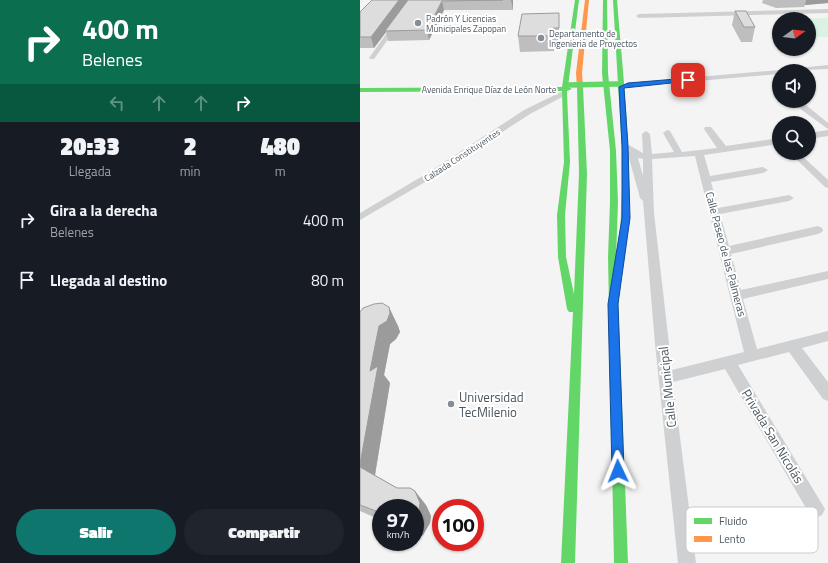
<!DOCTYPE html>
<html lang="es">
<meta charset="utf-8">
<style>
body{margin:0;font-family:"Titillium Web",sans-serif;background:#20242c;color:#f1f3f6;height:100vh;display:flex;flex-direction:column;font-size:15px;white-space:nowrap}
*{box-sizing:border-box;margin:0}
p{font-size:13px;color:#9ea1a6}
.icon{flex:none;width:22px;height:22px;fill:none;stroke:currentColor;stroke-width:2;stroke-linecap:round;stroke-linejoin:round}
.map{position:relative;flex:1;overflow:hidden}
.side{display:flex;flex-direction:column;background:#171b24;width:360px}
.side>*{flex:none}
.banner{background:#0b6e4f;color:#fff;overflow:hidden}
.needle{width:26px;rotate:75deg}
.tools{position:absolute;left:412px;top:12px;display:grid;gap:8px}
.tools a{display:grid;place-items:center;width:44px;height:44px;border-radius:50%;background:#171b24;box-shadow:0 1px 3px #0004;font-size:20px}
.speed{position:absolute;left:12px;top:499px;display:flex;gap:8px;font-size:20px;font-weight:700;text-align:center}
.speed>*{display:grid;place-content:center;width:52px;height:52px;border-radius:50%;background:#171b24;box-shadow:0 1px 3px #0004;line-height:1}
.speed small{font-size:10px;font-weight:400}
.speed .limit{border:6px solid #d22;background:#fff;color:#111}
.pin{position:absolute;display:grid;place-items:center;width:34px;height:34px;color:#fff;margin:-17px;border-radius:8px;box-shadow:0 2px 6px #0006}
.me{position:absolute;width:44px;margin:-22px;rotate:358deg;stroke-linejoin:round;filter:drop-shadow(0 0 3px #0008)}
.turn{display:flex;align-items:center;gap:14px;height:84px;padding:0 16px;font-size:18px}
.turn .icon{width:52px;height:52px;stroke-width:2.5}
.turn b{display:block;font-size:28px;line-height:34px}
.lanes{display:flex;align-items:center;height:38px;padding:0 16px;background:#0003;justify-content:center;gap:20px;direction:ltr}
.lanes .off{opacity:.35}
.eta{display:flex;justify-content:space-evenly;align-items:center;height:68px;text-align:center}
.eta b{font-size:24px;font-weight:800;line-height:28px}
.cta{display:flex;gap:8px;margin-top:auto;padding:8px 16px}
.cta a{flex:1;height:46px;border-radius:24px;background:#0f766e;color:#fff;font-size:16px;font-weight:800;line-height:46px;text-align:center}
.cta a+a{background:#20242c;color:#f1f3f6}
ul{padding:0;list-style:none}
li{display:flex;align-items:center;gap:12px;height:60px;padding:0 16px}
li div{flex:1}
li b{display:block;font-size:15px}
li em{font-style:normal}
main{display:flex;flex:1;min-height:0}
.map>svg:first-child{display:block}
</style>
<main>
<section class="side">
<div class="banner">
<div class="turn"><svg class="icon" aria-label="right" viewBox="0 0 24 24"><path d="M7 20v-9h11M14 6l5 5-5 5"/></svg><div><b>400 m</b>Belenes</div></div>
<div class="lanes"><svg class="icon off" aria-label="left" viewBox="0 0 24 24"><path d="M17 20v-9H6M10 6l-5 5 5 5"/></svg><svg class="icon off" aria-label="ahead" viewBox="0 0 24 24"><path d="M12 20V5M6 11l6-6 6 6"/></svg><svg class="icon off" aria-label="ahead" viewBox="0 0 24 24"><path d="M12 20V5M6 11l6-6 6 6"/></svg><svg class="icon" aria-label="right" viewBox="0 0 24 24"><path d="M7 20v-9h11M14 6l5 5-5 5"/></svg></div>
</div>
<div class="eta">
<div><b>20:33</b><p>Llegada</p></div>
<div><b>2</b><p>min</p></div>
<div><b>480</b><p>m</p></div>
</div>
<ul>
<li><svg class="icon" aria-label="right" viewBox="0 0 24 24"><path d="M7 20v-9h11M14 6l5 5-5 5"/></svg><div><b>Gira a la derecha</b><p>Belenes</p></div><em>400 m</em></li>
<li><svg class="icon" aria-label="arrive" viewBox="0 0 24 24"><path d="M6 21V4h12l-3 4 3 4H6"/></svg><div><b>Llegada al destino</b></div><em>80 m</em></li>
</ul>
<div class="cta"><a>Salir</a><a>Compartir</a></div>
</section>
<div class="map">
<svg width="468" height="563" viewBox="0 0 468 563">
<rect width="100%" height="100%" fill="#f4f4f4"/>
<path fill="#d9f2e3" d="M468 18V37H449V19H424Z"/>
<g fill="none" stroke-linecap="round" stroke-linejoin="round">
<g fill="#ced0d2" fill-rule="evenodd">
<path d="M50 0H56L14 59H10L9 58Z"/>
<path d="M468 9V13L279 18 276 16 279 14Z"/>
<path d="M468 65V69L424 71 427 69Z"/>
<path d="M419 70 422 71H419V74L268 87 261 89 257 87 268 83Z"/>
<path d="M201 92H204L208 94 170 114 72 178 0 220V213L66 174 164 110Z"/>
<path d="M435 101H441L468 123V129L435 105Z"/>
<path d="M345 127H351L366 146 419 138V144L344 155 350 176 403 167 408 170 403 173 351 182 358 208 429 195 434 198 429 201 360 214 369 246 458 226 462 228 463 230 462 232 458 234 371 254 381 290 468 271V279L383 299 397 349 468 331V341L442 348 468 382V401L463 399 429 352 378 365 465 509 462 515 456 518 450 515 365 369 313 382 336 563H318L295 344 283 201 280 198 267 151 261 146 265 143 283 153 282 134 286 131 290 134 292 154 314 152 303 133 307 130 310 131 322 152 357 148 344 129ZM335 156 384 352 312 370 294 213 292 159ZM278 158 283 159V176Z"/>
<path d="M468 130V136L449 139V133Z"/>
<path d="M430 153H439L468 180V188L465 187Z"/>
</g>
<g fill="#63d668" fill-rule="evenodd">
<path d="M215 0H219L208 87 212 89 207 91V94L210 162 205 215 206 257 214 294 219 174 217 87 220 85 223 87 227 174 215 563H201L213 312H209L207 309 198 257 197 215 204 162 202 91 0 92V88L202 87Z"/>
<path d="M243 0H247L248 73 256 151 258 202 256 258 260 236 263 168 253 0H257C264 89 276 180 263 269L262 271H257L268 563H254L248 257 250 202V151L242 73Z"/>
</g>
<path fill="#ff974d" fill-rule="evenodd" d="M225 0H229L222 73 223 87 220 89 217 87 216 73Z"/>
<path stroke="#63d668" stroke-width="5.5" d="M209 85 257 84"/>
</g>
<g fill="#bebebf">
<path d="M12 0H153V10H84L69 40 28 41 26 32 14 48H0V12Z"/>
<path d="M403 0H468V3L445 5 444 7 416 8 402 3Z"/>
<path d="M375 11 395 27 392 42H381L372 25Z"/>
<path d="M199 13V43H194V51L160 52 158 36Z"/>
<path d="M0 312 38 326 40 332 36 339 30 344 24 375 30 383 15 475 66 505 71 516 70 523 63 535 55 540V508L16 518 0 511Z"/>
<path d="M37 542H52L50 543 43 544Z"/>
</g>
<g fill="#9b9b9b">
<path d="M39 0H49L25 31 26 32 14 48 11 37Z"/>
<path d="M151 0H153V10Z"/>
<path d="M446 0H468V3L445 5Z"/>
<path d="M82 1 84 10 69 40 67 30Z"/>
<path d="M29 307 38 326 40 332 36 339 30 344 24 375 30 383 14 481 0 467V464L10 371 19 326Z"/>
<path d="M55 491 66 505 71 516 70 523 63 535 55 540Z"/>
</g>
<g fill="#ddddde" stroke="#9b9b9b">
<path d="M12 0H39L11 37H0V12Z"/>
<path d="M48 0H143L82 1 67 30 25 31Z"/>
<path d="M375 11H386L395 27H384Z"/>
<path d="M199 13V28H193V36H158L162 14Z"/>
<path d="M22 303 29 307 30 313 27 321 19 326 10 371 18 366 0 464V312L3 308 14 304Z"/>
<path d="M0 467 37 488H50L55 491 60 503 59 510 55 516V508H21V528L18 526 16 519V511L0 505Z"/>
</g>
<path fill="#1a73e8" stroke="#114b97" d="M328 78 331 80 330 81 264 88 268 146 270 218 258 304 264 471 263 476 258 478 254 476 252 471 248 304 262 218V146L259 87 268 83Z"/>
<g fill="#868d94" stroke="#fff" stroke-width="1.5">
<circle cx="58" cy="23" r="4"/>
<circle cx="181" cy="38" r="4"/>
<circle cx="91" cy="404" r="4"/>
</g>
<g text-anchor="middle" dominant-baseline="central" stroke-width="4" stroke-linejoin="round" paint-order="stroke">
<g font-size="9" fill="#4a5661" stroke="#fff" text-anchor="start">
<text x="66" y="18">Padrón Y Licencias<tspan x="66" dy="10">Municipales Zapopan</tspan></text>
<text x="189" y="33">Departamento de<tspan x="189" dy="10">Ingenieria de Proyectos</tspan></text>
</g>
<g font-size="9" fill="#4a5661" stroke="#fff">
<text x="129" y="89">Avenida Enrique Díaz de León Norte</text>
<text transform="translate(102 155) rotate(-33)">Calzada Constituyentes</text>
</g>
<g font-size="11" fill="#4a5661" stroke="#fff">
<text transform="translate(366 254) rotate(75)">Calle Paseo de las Palmeras</text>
</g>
<g font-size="13" fill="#4a5661" stroke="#fff">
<text transform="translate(307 387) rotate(-96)">Calle Municipal</text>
<text transform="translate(413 436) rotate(59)">Privada San Nicolás</text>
</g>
<g font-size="13" fill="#4a5661" stroke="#fff" text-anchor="start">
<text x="99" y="397">Universidad<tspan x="99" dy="15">TecMilenio</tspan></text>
</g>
</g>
<rect x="326" y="507" width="132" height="46" rx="6" fill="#fff" stroke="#c9ccd0" stroke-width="1"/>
<rect x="334" y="518" width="18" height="6" fill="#63d668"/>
<rect x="334" y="536" width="18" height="6" fill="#ff974d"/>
<g font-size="11" fill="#4a5661">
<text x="359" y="525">Fluido</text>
<text x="359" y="543">Lento</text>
</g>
</svg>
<div class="tools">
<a><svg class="needle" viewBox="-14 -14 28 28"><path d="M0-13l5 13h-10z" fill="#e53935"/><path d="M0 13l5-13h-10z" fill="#9ea1a6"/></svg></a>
<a><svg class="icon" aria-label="sound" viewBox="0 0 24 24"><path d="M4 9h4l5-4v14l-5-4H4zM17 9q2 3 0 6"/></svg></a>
<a><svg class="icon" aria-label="search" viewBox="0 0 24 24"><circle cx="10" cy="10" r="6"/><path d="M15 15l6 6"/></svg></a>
</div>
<div class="speed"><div>97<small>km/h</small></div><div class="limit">100</div></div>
<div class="pin" style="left:328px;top:80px;background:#d93025"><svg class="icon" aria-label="arrive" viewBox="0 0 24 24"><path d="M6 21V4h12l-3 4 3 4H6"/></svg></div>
<svg class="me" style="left:258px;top:471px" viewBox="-20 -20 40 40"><path d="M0-17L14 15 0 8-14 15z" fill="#1a73e8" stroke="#fff" stroke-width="4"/></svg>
</div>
</main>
